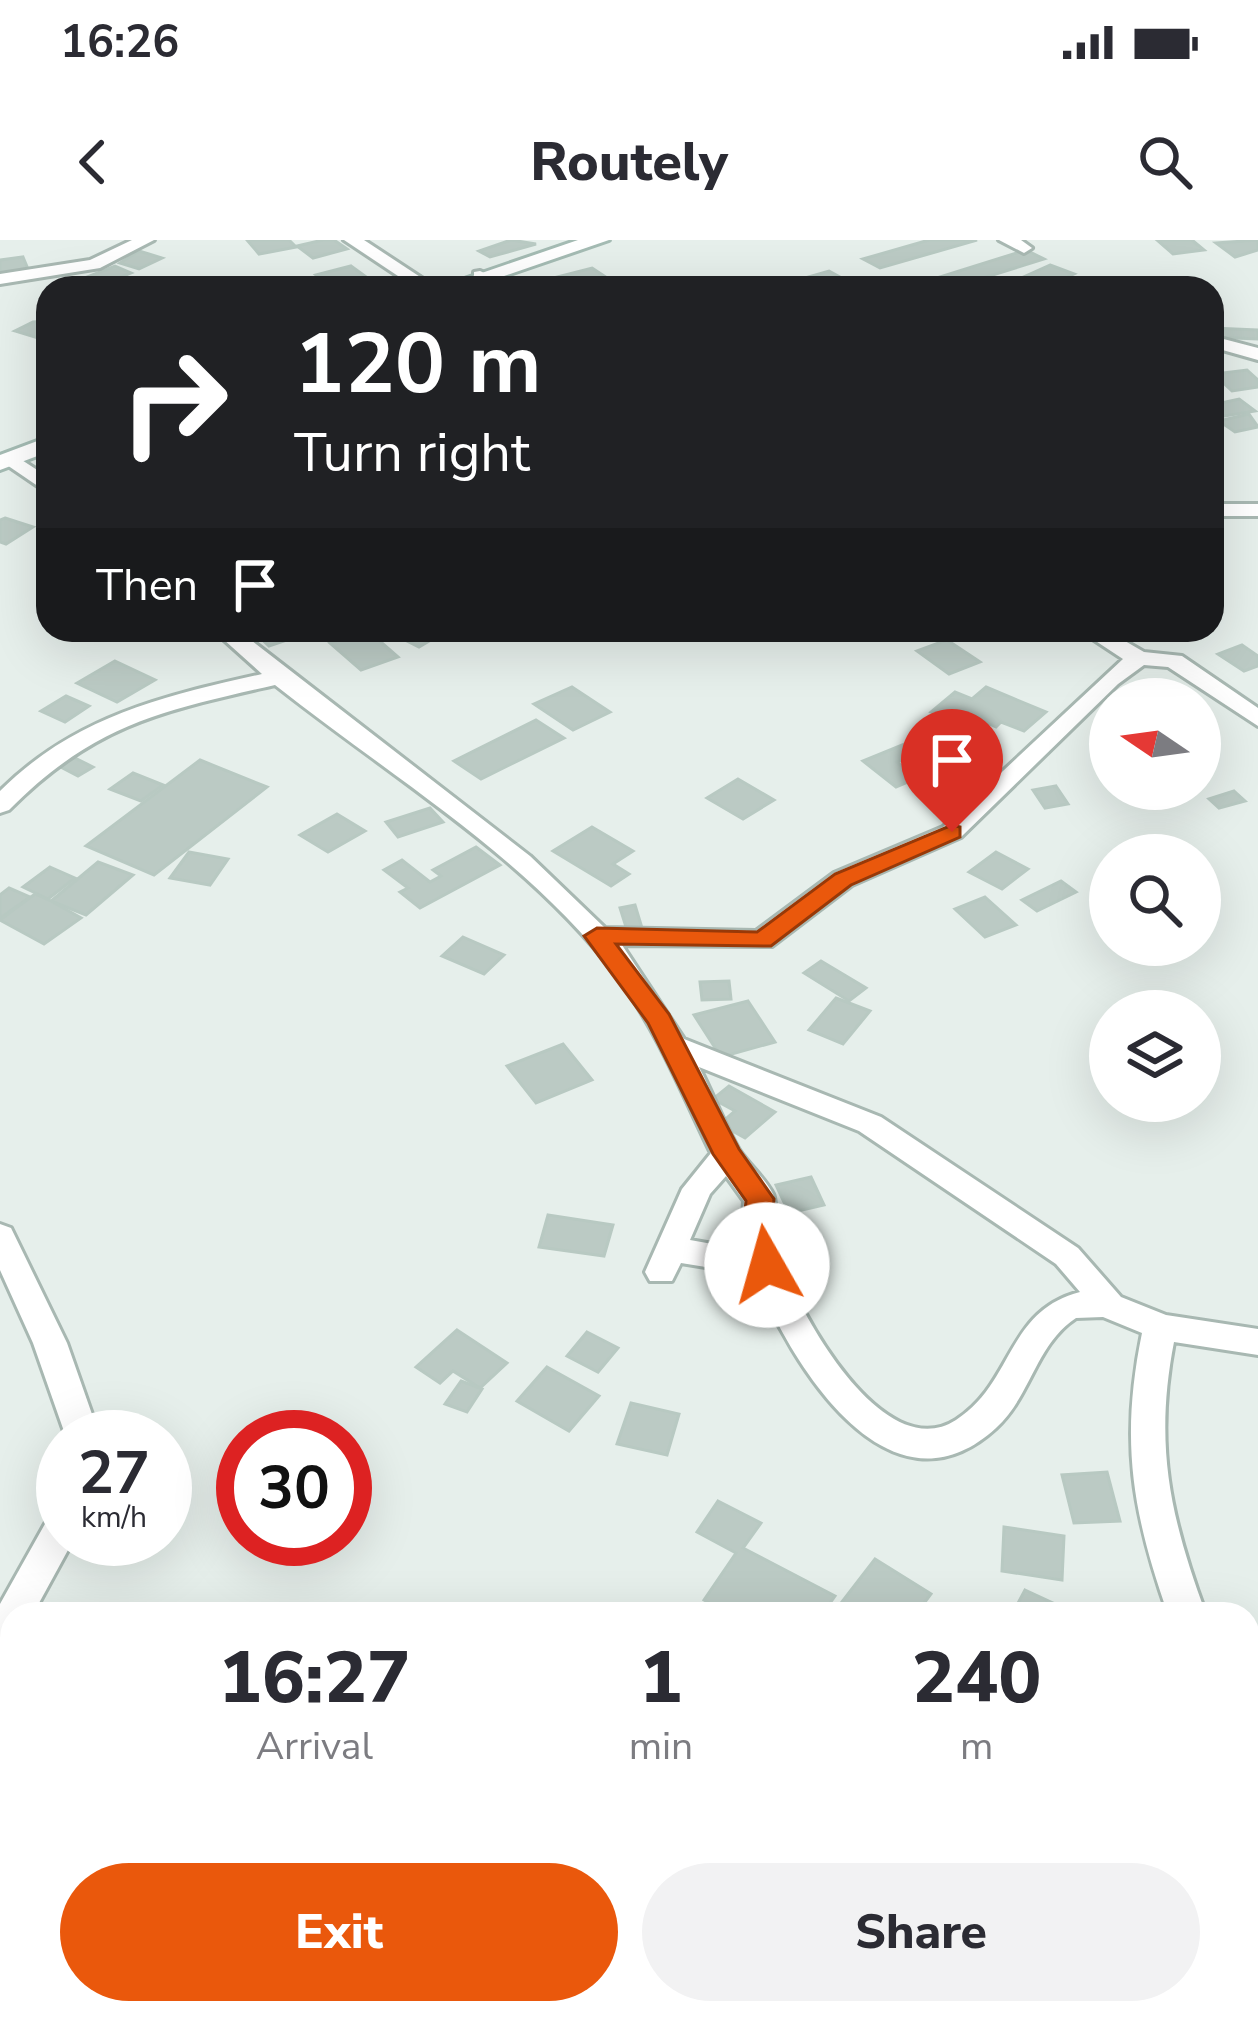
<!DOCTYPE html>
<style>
body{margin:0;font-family:"Nunito Sans",sans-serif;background:#f2f2f3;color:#2b2b33;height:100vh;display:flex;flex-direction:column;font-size:45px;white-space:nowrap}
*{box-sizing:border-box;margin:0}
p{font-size:39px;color:#7c7c81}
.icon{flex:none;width:66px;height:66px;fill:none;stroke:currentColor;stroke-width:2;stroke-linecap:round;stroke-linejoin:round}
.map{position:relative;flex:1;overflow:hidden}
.details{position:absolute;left:0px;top:1362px;width:1260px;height:423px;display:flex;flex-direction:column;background:#fff;border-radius:36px 36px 0 0;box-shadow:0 12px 48px #0002}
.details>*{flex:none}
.hud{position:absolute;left:36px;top:36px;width:1188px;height:366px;border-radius:36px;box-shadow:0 12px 48px #0002;background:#202124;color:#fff;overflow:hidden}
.needle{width:78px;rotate:283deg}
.tools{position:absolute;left:1089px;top:438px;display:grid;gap:24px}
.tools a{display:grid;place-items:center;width:132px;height:132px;border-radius:50%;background:#fff;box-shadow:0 12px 48px #0002;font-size:60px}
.speed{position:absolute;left:36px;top:1170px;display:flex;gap:24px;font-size:60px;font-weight:700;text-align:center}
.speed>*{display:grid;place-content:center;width:156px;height:156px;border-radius:50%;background:#fff;box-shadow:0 12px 48px #0002;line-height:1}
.speed small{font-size:30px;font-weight:400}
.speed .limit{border:18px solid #d22;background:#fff;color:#111}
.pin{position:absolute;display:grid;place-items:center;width:102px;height:102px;color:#fff;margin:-123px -51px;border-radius:50% 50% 50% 0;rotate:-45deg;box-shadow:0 0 12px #0007}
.pin .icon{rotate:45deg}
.me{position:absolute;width:132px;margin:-66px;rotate:353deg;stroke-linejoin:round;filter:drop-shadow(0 0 9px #0008)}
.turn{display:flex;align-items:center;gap:42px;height:252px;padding:0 60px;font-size:54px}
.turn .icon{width:156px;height:156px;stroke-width:2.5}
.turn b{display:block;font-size:84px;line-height:102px}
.then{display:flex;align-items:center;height:114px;padding:0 60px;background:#0003;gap:24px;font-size:45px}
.eta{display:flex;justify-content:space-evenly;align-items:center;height:204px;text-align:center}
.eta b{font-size:72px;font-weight:800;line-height:84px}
.action{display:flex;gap:24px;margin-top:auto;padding:24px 60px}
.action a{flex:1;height:138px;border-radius:72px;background:#ea580c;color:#fff;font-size:48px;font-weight:800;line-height:138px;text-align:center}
.action a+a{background:#f2f2f3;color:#2b2b33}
.status{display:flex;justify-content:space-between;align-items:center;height:84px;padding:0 60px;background:#fff;direction:ltr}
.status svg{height:33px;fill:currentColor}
header{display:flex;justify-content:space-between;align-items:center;height:156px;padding:0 60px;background:#fff;font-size:54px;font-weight:800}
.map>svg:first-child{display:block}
</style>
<div class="status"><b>16:26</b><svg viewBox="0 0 49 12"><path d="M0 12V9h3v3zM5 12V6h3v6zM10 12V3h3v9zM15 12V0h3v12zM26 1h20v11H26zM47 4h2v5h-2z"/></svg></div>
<header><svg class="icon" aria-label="back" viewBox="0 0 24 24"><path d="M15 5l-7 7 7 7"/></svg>Routely<svg class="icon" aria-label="search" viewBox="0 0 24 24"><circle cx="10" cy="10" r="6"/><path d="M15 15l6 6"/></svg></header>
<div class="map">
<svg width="1258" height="1783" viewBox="0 0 1258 1783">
<rect width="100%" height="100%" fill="#e6efeb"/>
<g fill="#bbcac4" stroke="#b8c9c2" stroke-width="3">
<path d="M247 0H289L296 7 259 14Z"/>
<path d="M323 0H334L347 9 313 18 297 6Z"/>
<path d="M511 0 536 4 490 17 479 11Z"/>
<path d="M929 0H977L880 28 863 19Z"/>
<path d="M1157 0H1192L1204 10 1173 14Z"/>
<path d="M1258 0V10L1235 17 1216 3Z"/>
<path d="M1026 10 1044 19 951 48H905Z"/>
<path d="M139 11 162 18 139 29 120 23Z"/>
<path d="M23 17 28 29 0 33V20Z"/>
<path d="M1050 25 1074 34 1043 48H999Z"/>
<path d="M115 26 131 33 104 44 87 37Z"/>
<path d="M351 26 369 39 333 48 316 35Z"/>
<path d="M592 28 610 40 579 48 530 44Z"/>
<path d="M829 31 860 48H770Z"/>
<path d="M1103 39 1112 46 1150 39 1156 44 1098 48 1089 42Z"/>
<path d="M48 81V101L15 91 33 82Z"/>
<path d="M1212 88 1258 90V99L1212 97Z"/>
<path d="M1247 130 1258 140V147L1232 151 1214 134Z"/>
<path d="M1239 159 1255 171 1212 178V165Z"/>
<path d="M1249 174 1258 187 1235 192 1219 181Z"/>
<path d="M5 278 33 287 6 304 0 302V280Z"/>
<path d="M252 390H308L310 392 269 406Z"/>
<path d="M367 390 398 417 361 430 330 403Z"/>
<path d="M411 390H445L446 391 419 407 399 397Z"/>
<path d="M947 400 980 422 949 434 917 411Z"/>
<path d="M1242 405 1258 416V426L1244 431 1218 414Z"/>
<path d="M115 421 155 440 117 462 77 443Z"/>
<path d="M572 447 610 472 573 490 534 464Z"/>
<path d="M986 447 1046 472 1024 491 1001 482 996 487 985 482 975 490 931 472 955 452 972 459Z"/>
<path d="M66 456 89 466 65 482 41 471Z"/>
<path d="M536 480 564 498 481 539 454 521Z"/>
<path d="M912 501 925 511 897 522 917 538 896 547 863 521Z"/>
<path d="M945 516 960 527 941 535 926 523Z"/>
<path d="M73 517 93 527 78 536 59 526Z"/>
<path d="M200 520 267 547 154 635 86 606Z"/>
<path d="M133 533 163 545 141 561 110 549Z"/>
<path d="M738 539 774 560 743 579 707 558Z"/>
<path d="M1056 546 1068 564 1045 568 1033 550Z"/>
<path d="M1234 551 1245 561 1219 568 1209 559Z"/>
<path d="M430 568 443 582 398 597 386 582Z"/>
<path d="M337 574 365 591 328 612 300 595Z"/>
<path d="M592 587 633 611 613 624 629 634 611 646 553 611Z"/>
<path d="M476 607 500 625 420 668 400 652 408 648 384 630 402 620 430 642 441 636 433 630Z"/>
<path d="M189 612 228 619 210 645 170 638Z"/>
<path d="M996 612 1028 629 1002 649 969 632Z"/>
<path d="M98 622 133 635 86 675 51 661Z"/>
<path d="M50 627 75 638 48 659 23 647Z"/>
<path d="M1061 641 1076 652 1037 671 1022 660Z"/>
<path d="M9 648 30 657 0 678V655Z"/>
<path d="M35 654 51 661 81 678 44 704 0 680Z"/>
<path d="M985 657 1016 685 985 697 955 669Z"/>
<path d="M635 665 642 688 627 690 620 668Z"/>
<path d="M463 697 504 715 484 734 442 716Z"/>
<path d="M821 721 866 748 849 761 804 733Z"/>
<path d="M729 741 731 759 702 760 700 742Z"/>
<path d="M836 758 870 771 843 804 809 790Z"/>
<path d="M748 761 775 802 721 817 694 775Z"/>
<path d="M563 804 592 840 536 863 507 826Z"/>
<path d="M729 846 775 872 745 898 720 884 735 871 713 859Z"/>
<path d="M811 937 824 965 789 973 776 945Z"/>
<path d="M548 975 613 985 604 1016 539 1007Z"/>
<path d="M800 987 809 1005 769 1015 760 997Z"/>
<path d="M457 1090 507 1123 480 1148 453 1131 440 1143 416 1127Z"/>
<path d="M587 1092 618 1108 598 1132 567 1116Z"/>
<path d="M547 1127 599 1156 569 1191 517 1161Z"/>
<path d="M461 1141 482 1149 467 1172 445 1164Z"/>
<path d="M631 1163 679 1174 667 1215 617 1204Z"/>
<path d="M1107 1232 1120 1281 1074 1283 1062 1235Z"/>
<path d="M718 1261 761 1283 743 1308 835 1356 828 1366 843 1374H729L704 1360 736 1313 697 1292Z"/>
<path d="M1004 1287 1064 1296 1062 1340 1002 1331Z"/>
<path d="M875 1319 931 1354 916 1374H859L841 1363Z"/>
<path d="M1025 1350 1055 1364 1050 1374H1036L1017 1365Z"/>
</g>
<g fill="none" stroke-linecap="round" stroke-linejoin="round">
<g stroke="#a8b8b2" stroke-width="6">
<g id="minor">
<path d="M132 0H154L100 28 0 44V34L90 20Z"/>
<path d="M344 0H364L437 48H416Z"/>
<path d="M999 0H1021L1032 8 1024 13Z"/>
<path d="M480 31 508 44 511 48H489L474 40V32Z"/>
<path d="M1212 96 1258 108V120L1212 107Z"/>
<path d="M11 213 48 237V253L4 223 1 219Z"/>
<rect x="1212" y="264" width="46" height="12"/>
<path d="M213 390H238L530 616 605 688 756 691 834 633 943 587 1123 419 1079 390H1106L1144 412 1182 416 1258 468V486L1168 427 1144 425 1118 444 961 597 852 645 772 706 622 705 684 799 881 877 1078 1008 1121 1057 1166 1075 1258 1089V1115L1174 1102C1154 1205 1170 1277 1206 1374H1168C1132 1272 1120 1200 1142 1093L1103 1077 1076 1078C1036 1104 1031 1156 996 1188 888 1287 790 1121 755 1035L681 1023 672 1041H650L645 1032 682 949 711 913C682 853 657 790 617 736 527 617 391 537 275 445 162 471 94 484 9 570L0 573V551C74 477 163 456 262 434ZM699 827 859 891 1056 1024 1080 1052C1006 1071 1014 1143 956 1180 883 1227 798 1072 780 1017 774 998 778 965 773 954 765 938 749 925 739 910 724 884 713 854 699 827ZM726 936 744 961 742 991 746 1010 690 1000 710 954Z"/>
<path d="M0 984 11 988 67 1103 100 1197H66L33 1103 0 1030Z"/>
<path d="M63 1271V1299H74L33 1374H12V1413L0 1418V1364L50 1275Z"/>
<path d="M1248 1514 1258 1517V1569L1248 1565Z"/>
<path d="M1258 1667V1713L1248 1717V1671Z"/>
<path d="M1062 1773H1118L1113 1783H1057Z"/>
</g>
</g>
<g stroke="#a4bbb3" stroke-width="6">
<g id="secondary">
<path d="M578 0H609L469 48H438Z"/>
<path d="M48 197V212L0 230V215Z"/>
</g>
</g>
<use href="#minor" fill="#fff" fill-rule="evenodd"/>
<use href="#secondary" fill="#fff" fill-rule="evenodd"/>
</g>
<path fill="#ea580c" stroke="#983908" stroke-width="3" d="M952 585 960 587V597L851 645 771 706 616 704 669 774 739 909 774 959 771 991 782 1025 777 1033H757L743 991 746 961 713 914 648 783 584 696 597 688 757 692 835 634Z"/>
</svg>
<div class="tools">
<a><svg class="needle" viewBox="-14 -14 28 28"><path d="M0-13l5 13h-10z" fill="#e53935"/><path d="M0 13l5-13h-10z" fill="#7c7c81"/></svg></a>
<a><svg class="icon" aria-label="search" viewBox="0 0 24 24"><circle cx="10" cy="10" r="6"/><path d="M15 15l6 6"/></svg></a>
<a><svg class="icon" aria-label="layers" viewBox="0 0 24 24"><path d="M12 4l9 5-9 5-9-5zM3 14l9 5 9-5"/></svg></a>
</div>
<div class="speed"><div>27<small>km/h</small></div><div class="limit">30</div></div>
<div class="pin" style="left:952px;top:592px;background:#d93025"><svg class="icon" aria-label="arrive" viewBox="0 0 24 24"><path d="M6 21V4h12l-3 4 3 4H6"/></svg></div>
<svg class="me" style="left:767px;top:1025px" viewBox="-20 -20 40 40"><circle r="19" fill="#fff"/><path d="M0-13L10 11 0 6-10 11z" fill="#ea580c"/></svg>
<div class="hud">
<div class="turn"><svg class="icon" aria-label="right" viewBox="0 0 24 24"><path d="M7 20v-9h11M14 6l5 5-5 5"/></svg><div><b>120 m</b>Turn right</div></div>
<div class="then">Then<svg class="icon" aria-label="arrive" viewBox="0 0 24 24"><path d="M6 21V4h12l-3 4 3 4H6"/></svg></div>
</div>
<section class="details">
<div class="eta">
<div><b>16:27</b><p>Arrival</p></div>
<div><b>1</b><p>min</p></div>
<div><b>240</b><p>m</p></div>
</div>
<div class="action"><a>Exit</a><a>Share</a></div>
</section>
</div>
